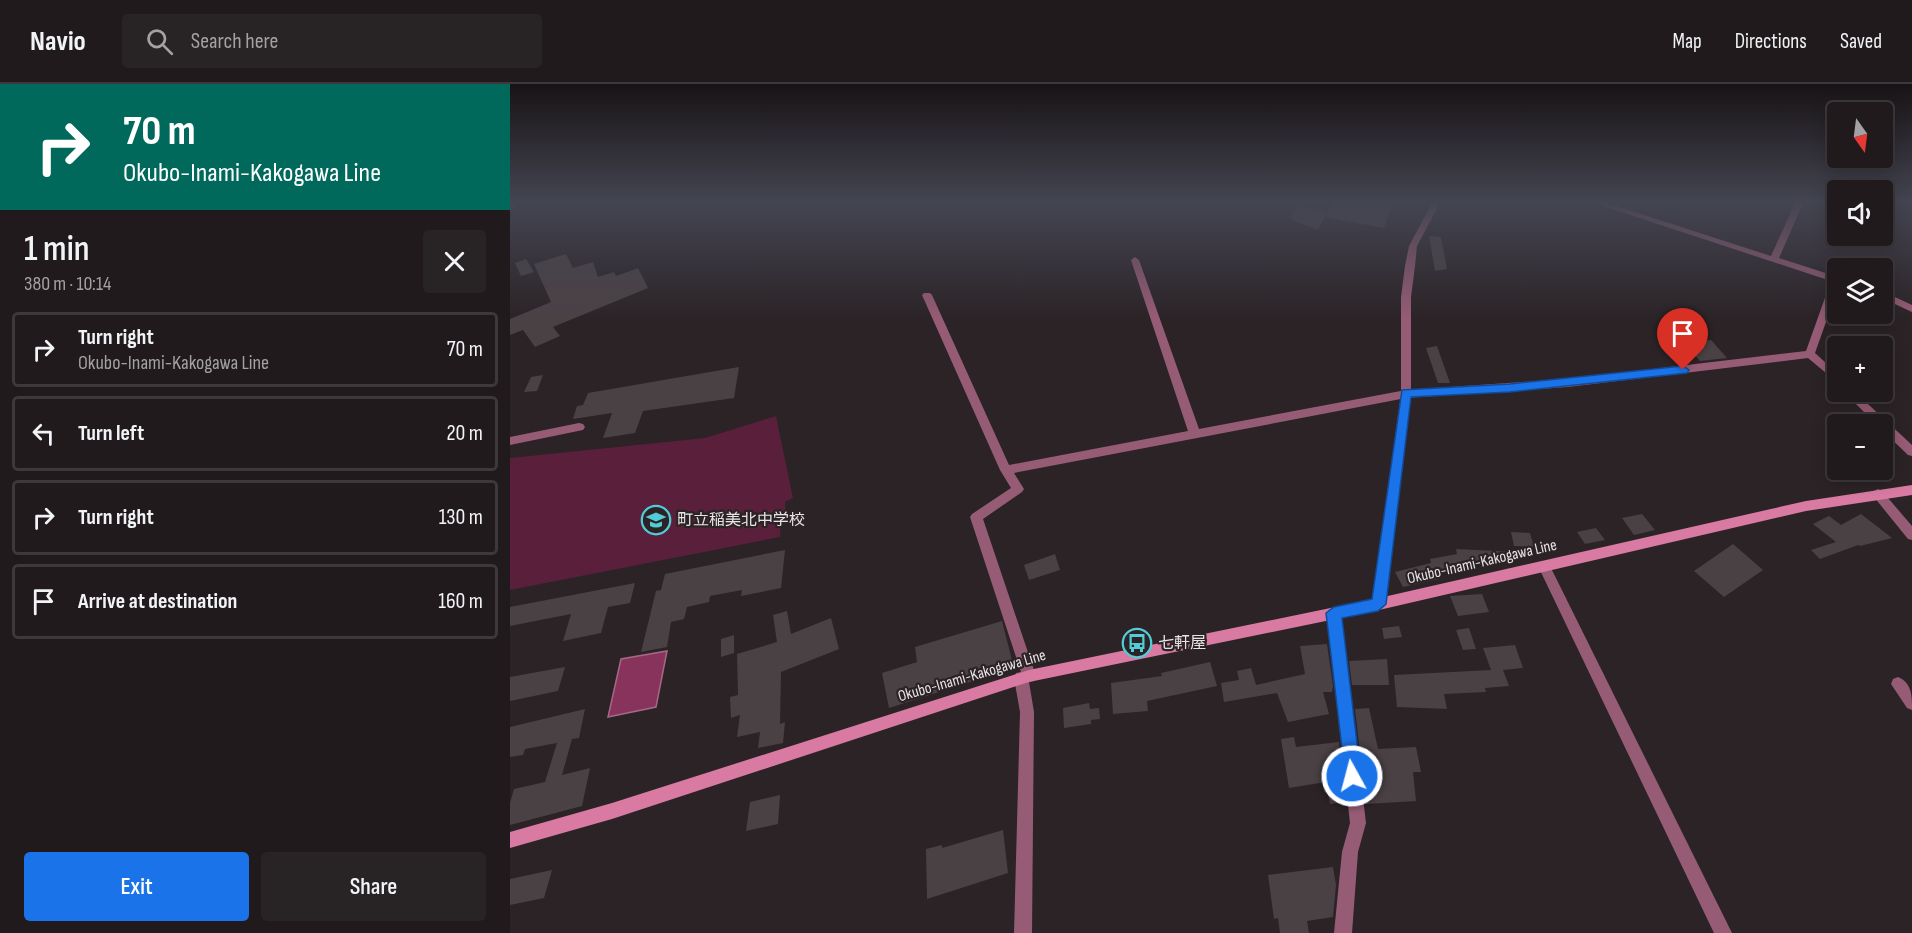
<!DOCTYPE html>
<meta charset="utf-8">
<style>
body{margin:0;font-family:"Sofia Sans Condensed","Noto Sans JP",sans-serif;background:#282325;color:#f1f3f6;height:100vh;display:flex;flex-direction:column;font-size:22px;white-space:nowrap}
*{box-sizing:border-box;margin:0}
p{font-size:20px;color:#a2a1a3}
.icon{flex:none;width:33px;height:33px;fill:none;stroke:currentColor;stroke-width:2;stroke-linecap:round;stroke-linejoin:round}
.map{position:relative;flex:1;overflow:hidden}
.side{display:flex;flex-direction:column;background:#201a1c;width:510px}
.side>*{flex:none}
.guide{background:#00695c;color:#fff;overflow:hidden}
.needle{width:39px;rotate:166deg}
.controls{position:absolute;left:1317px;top:18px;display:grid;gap:12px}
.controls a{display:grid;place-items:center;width:66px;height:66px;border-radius:6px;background:#201a1c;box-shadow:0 3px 15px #0003,0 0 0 2px #3d383b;font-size:30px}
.pin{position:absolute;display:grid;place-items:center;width:51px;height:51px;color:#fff;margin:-62px -26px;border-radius:50% 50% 50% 0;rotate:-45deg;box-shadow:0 0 6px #0007}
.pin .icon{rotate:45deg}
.me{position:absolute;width:66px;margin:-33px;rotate:353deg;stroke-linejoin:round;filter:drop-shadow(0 0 4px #0008)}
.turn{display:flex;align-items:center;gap:21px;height:126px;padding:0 24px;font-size:27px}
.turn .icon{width:78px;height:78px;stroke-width:2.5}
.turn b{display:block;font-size:42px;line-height:51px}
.round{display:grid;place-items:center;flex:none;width:63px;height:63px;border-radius:6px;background:#282325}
.overview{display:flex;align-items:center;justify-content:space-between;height:102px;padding:0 24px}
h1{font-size:36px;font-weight:600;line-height:45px}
.cta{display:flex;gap:12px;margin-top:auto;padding:12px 24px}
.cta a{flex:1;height:69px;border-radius:6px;background:#1a73e8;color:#fff;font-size:24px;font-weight:600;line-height:69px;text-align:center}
.cta a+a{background:#282325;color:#f1f3f6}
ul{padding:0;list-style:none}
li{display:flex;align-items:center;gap:18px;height:75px;margin:0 12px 9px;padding:0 12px;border:3px solid #3d383b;border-radius:6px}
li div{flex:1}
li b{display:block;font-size:22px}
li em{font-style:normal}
header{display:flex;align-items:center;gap:36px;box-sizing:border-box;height:84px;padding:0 30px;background:#201a1c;border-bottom:2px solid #3d383b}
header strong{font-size:28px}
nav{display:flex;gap:33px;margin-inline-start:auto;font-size:21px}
.search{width:420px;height:54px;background:#282325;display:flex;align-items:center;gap:15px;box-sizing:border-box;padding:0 21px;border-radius:6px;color:#a2a1a3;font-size:22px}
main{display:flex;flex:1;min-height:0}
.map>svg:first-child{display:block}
</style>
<header>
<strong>Navio</strong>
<div class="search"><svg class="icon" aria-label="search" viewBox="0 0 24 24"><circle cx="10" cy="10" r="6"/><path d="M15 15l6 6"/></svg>Search here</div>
<nav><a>Map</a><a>Directions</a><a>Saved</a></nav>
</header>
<main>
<section class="side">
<div class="guide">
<div class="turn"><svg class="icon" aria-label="right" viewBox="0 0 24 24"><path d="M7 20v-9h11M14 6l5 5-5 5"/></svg><div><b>70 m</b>Okubo-Inami-Kakogawa Line</div></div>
</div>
<div class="overview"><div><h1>1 min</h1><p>380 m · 10:14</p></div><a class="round"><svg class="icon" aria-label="close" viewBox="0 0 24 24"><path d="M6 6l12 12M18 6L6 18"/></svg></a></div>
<ul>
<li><svg class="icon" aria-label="right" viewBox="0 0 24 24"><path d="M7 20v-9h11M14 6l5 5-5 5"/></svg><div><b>Turn right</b><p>Okubo-Inami-Kakogawa Line</p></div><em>70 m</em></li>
<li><svg class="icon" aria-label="left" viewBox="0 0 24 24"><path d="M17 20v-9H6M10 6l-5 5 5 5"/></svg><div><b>Turn left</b></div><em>20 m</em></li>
<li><svg class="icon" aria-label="right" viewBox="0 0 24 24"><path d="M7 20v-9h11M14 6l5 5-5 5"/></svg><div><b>Turn right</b></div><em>130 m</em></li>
<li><svg class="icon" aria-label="arrive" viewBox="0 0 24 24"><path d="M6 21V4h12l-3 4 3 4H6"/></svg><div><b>Arrive at destination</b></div><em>160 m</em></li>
</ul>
<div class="cta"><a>Exit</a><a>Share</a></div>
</section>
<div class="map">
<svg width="1402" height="849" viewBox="0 0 1402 849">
<rect width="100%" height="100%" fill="#2b2326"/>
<path fill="#591f3b" d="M266 332 283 414 275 418 276 436 271 437 270 453 0 506V374L195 354Z"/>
<path fill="#88335c" stroke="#a56885" stroke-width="1.5" d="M157 567 146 623 98 633 111 575Z"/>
<g fill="#4a4144">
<path d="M823 117H883L874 144 816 133Z"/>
<path d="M785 122 817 128 808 146 780 135Z"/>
<path d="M919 152 931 153 937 185 925 187Z"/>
<path d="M56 170 63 184 83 178 88 193 104 188 106 192 128 184 138 204 43 243 50 252 25 263 13 246 0 251V235L41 218 24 180Z"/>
<path d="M16 175 24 188 11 192 5 179Z"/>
<path d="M1201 256 1217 274 1190 277 1174 259Z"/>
<path d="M927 262 940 299H928L916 264Z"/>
<path d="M229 283 224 314 133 327 125 349 93 354 102 329 63 335 67 322 73 321 78 309Z"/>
<path d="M33 291 27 307 14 308 21 293Z"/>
<path d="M1132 430 1145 446 1124 451 1112 434Z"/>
<path d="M1351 430 1382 454 1350 462 1348 461 1310 475 1301 466 1326 458 1303 440 1319 432 1331 441Z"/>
<path d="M1086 444 1095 456 1075 460 1067 448Z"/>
<path d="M1001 448 1020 449 1024 463 1004 462Z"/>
<path d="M1223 460 1253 486 1214 513 1184 487Z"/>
<path d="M946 465 1006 468V477H983L984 481 941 479 945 487 927 490 929 495 893 503 885 488 921 479 920 475 947 470Z"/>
<path d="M275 466 271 504 231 512 232 506 200 512 199 518 177 523 174 535 161 538 157 563 131 568 146 507 151 506 155 490Z"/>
<path d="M545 470 550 486 519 496 514 481Z"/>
<path d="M125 499 120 519 98 523 91 549 53 557 61 530 0 542V523Z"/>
<path d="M972 510 979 528 948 532 940 512Z"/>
<path d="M277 527 281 550 321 534 329 565 271 588 270 640 275 638 273 659 248 664 250 648 227 653 230 631 221 634 220 613 228 611 227 570 267 558 263 531Z"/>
<path d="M492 537 504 584 379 624 372 589 407 578 405 563Z"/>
<path d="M889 542 892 553 874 555 872 544Z"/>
<path d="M959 544 966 565 953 566 946 546Z"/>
<path d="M224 551V569L211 573V555Z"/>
<path d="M817 560 823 602 822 608H813L819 630 778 638 767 609 714 618 711 599 729 596 727 587 741 584 746 601 795 590 790 562Z"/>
<path d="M1005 561 1013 584 993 586 999 602 975 604 976 608 934 610 937 625 887 623 884 591 981 586 973 564Z"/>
<path d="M877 575 879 601H842L839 577Z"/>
<path d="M700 578 707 602 637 617 638 627 603 630 601 599 652 592 651 589Z"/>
<path d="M55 583 48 607 0 617V593Z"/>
<path d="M579 619 580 625 589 624 590 635 581 636V640L554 644 553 624Z"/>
<path d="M859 624 868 665 906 663 911 688H903L906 717 856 720 845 625Z"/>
<path d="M75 625 69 654 62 655 52 691 80 684 72 722 0 741V719L4 705 35 698 47 659 15 665 13 671 0 673V643Z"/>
<path d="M784 653 786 663 829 658 835 718 820 720 816 698 779 704 771 655Z"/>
<path d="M270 711 268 740 236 747 240 718Z"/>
<path d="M493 746 498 789 417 815 416 765 432 761V764Z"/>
<path d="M823 783 826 801 823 833 797 837 799 849H770L768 834 764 835 758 791Z"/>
<path d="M42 786 34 814 0 821V795Z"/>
</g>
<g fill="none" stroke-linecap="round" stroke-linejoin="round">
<g fill="#975c75" fill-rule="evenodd">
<path d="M1078 117H1091L1261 172 1286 117H1294L1269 174 1328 193V204L1305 269 1328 290V299L1298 274 1058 303 896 314 504 389 514 405 512 408 473 435 526 592 524 597 519 598 524 628 522 849H504L510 628 504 594 506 589 511 588 460 433 462 430 501 404 490 386 412 211 414 209H420L422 211 499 381 678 347 621 176 625 173 629 176 689 345 896 306 1058 295 1296 267 1321 197Z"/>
<path d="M1372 207 1402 221V228L1372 214Z"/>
<path d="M1334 308H1345L1402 361V372L1398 371 1372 346V340H1366Z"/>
<path d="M69 339 73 340 75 343 73 346 0 361V353Z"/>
<path d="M1368 405 1372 407 1402 442V456L1398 455 1364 413 1362 410 1364 407Z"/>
<path d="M1034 477 1038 478 1222 849H1204L1028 482 1030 478Z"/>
<path d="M824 523 829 525 831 529 856 739 848 768 842 849H824L832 768 840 739 817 529 819 525Z"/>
<path d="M1388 593C1402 599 1402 612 1402 626L1397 624 1381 600 1383 595Z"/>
</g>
<g fill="#975c75" fill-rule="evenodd">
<path d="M2 117H11L0 126V119Z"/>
<path d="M923 117H931L907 162 905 182 901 213V310L876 520 874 524 869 526 864 524 862 520 891 310V213L895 182 899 162Z"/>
</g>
<path fill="#d87aa2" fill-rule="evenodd" d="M1402 401V411L1296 427 869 526 519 598 102 735 0 764V748L102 719 519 586 869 514 1296 417Z"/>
</g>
<linearGradient id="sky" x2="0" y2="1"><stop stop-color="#181315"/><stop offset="0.5" stop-color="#444552"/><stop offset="1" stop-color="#444552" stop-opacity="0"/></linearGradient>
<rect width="1402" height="236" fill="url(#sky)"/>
<path fill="#1a73e8" stroke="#114b97" stroke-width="1.5" d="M1173 282 1179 286 1177 289 1000 308 901 313 876 520 868 527 832 534 851 692 849 698 842 701 836 698 816 529 824 523 862 515 892 306 1000 300Z"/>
<defs>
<g id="school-ring" transform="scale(1.5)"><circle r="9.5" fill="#2b2326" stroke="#52ccd6" stroke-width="1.5"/><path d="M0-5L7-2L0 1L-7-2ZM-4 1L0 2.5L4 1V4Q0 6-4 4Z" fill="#52ccd6"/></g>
<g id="bus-ring" transform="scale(1.5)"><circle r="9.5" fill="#2b2326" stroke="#52ccd6" stroke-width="1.5"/><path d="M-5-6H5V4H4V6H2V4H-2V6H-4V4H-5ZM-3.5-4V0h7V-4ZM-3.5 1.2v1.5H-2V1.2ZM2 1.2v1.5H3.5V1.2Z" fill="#52ccd6"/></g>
</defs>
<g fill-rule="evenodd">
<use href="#school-ring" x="146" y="436"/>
<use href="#bus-ring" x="627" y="559"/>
</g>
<g text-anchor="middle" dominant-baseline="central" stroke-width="4.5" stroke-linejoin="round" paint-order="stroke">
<g font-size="16" fill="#e8e3e5" stroke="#2b2326" text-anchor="start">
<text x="167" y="436">町立稲美北中学校</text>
<text x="648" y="559">七軒屋</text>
</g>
<g font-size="16" fill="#e8e3e5" stroke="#2b2326">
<text transform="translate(972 478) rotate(-13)">Okubo-Inami-Kakogawa Line</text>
<text transform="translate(462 592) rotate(-16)">Okubo-Inami-Kakogawa Line</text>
</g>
</g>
</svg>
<div class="controls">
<a><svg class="needle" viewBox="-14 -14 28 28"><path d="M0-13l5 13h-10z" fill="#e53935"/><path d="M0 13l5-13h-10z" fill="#a2a1a3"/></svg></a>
<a><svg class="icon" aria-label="sound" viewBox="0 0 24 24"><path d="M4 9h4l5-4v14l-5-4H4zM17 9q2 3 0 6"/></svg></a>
<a><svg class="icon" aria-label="layers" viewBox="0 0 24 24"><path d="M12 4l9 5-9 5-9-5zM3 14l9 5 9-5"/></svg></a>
<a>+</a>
<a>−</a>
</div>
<div class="pin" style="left:1173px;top:286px;background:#d93025"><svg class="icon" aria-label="arrive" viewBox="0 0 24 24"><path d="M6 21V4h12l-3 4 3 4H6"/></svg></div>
<svg class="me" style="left:842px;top:692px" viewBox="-20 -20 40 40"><circle r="17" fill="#1a73e8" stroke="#fff" stroke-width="3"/><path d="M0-11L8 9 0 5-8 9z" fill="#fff"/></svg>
</div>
</main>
